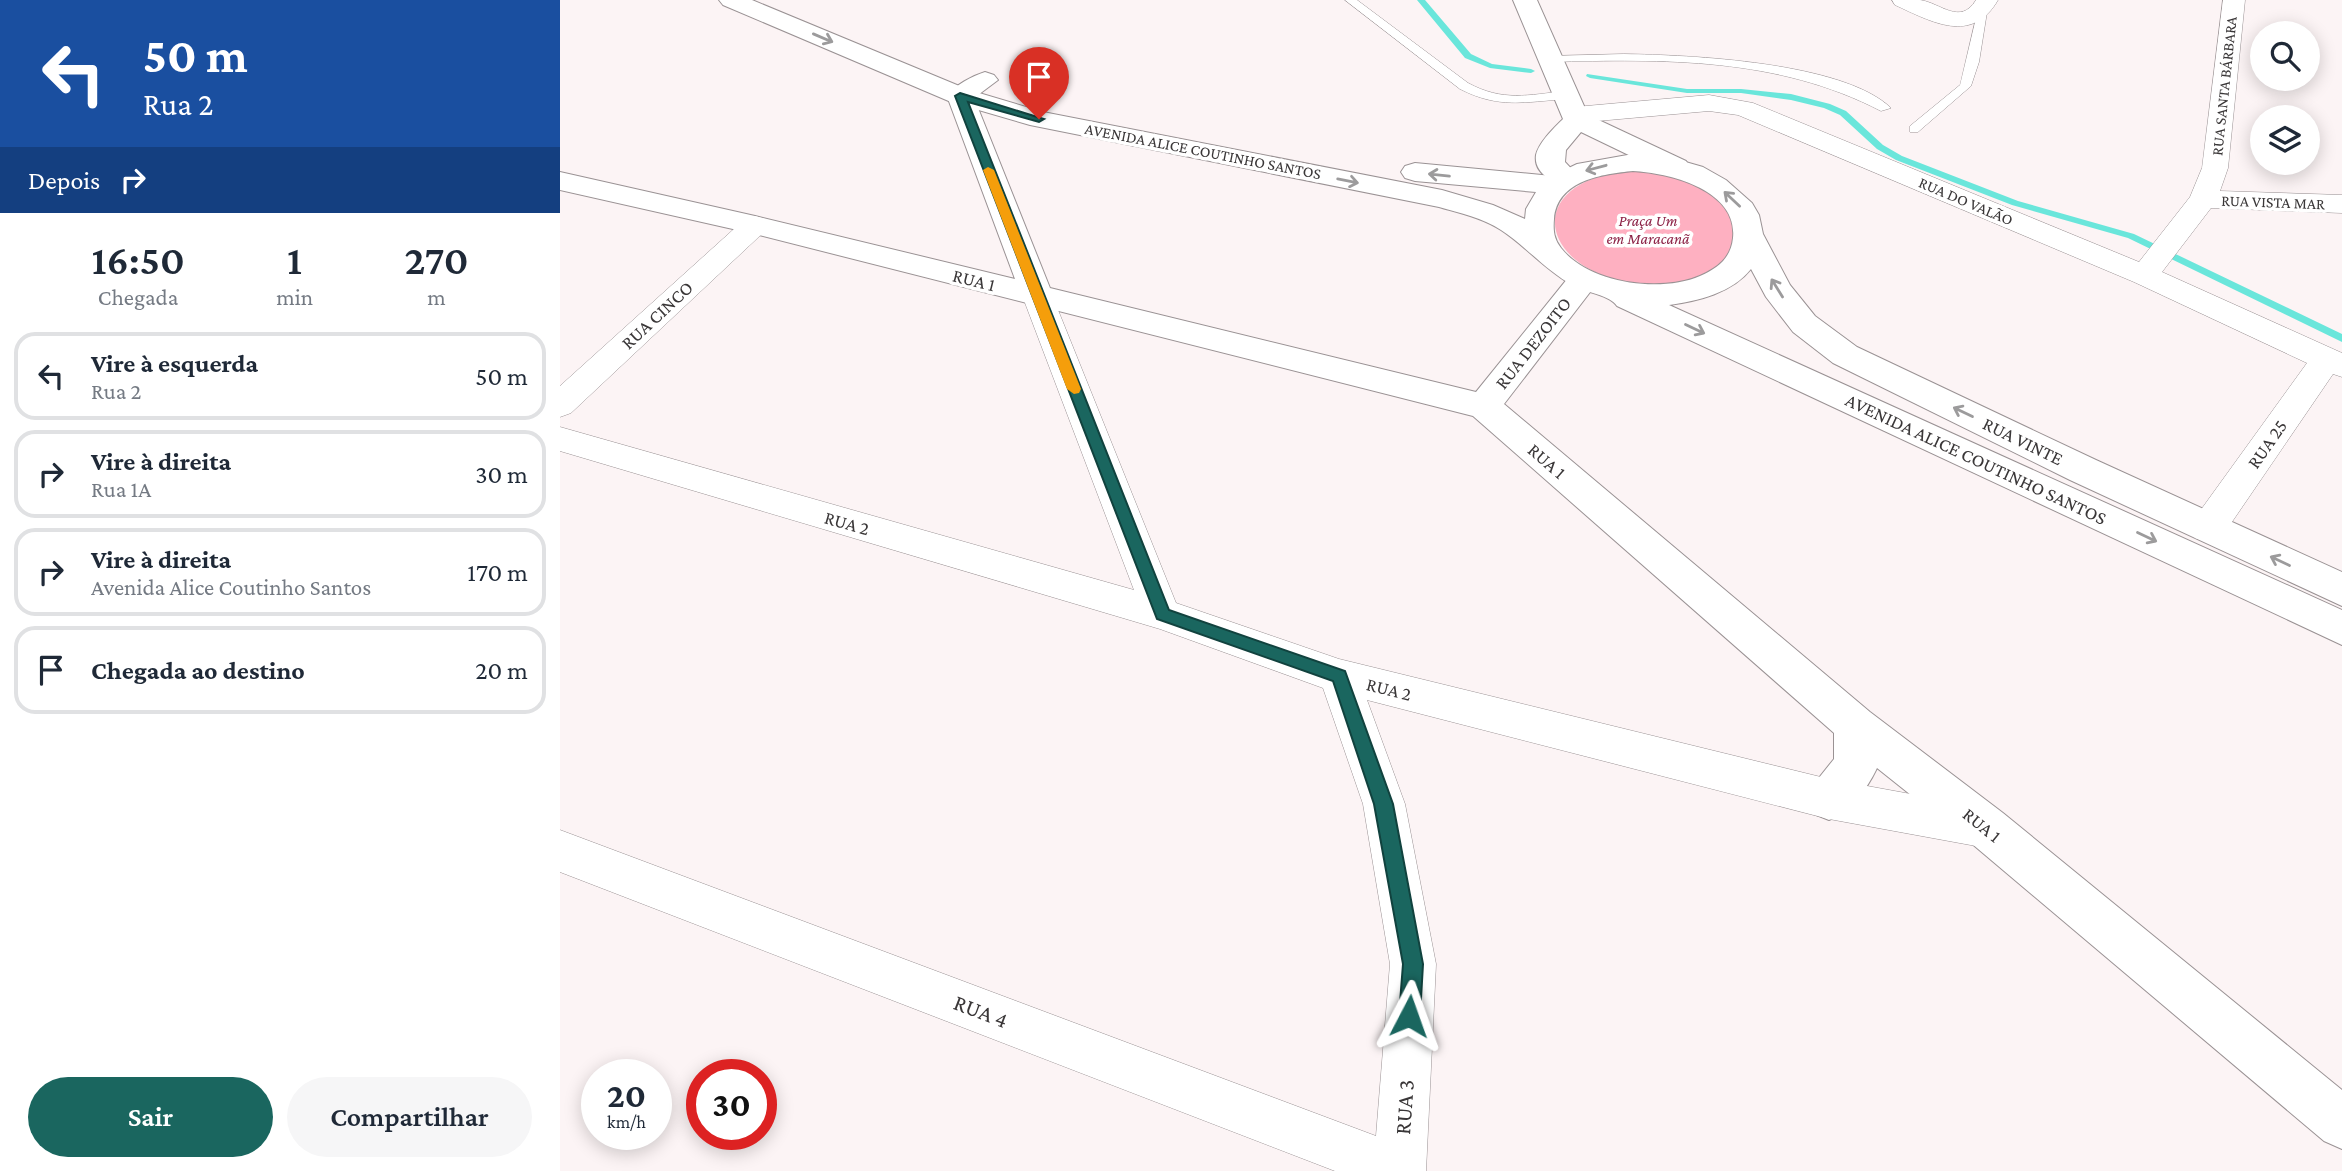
<!DOCTYPE html>
<html lang="pt">
<meta charset="utf-8">
<style>
body{margin:0;font-family:"Crimson Pro",serif;background:#f6f6f7;color:#1f2937;height:100vh;display:flex;flex-direction:column;font-size:26px;white-space:nowrap}
*{box-sizing:border-box;margin:0}
p{font-size:23px;color:#747a83}
.icon{flex:none;width:38px;height:38px;fill:none;stroke:currentColor;stroke-width:2;stroke-linecap:round;stroke-linejoin:round}
.map{position:relative;flex:1;overflow:hidden}
.details{display:flex;flex-direction:column;background:#fff;width:560px}
.details>*{flex:none}
.banner{background:#1a4fa0;color:#fff;overflow:hidden}
.fabs{position:absolute;left:1690px;top:21px;display:grid;gap:14px}
.fabs a{display:grid;place-items:center;width:70px;height:70px;border-radius:50%;background:#fff;box-shadow:0 4px 18px #0003;font-size:35px}
.speed{position:absolute;left:21px;top:1059px;display:flex;gap:14px;font-size:35px;font-weight:700;text-align:center}
.speed>*{display:grid;place-content:center;width:91px;height:91px;border-radius:50%;background:#fff;box-shadow:0 4px 18px #0003;line-height:1}
.speed small{font-size:18px;font-weight:400}
.speed .limit{border:10px solid #d22;background:#fff;color:#111}
.pin{position:absolute;display:grid;place-items:center;width:60px;height:60px;color:#fff;margin:-72px -30px;border-radius:50% 50% 50% 0;rotate:-45deg;box-shadow:0 0 7px #0007}
.pin .icon{rotate:45deg}
.me{position:absolute;width:77px;margin:-38px;rotate:4deg;stroke-linejoin:round;filter:drop-shadow(0 0 5px #0008)}
.turn{display:flex;align-items:center;gap:24px;height:147px;padding:0 28px;font-size:32px}
.turn .icon{width:91px;height:91px;stroke-width:2.5}
.turn b{display:block;font-size:49px;line-height:60px}
.then{display:flex;align-items:center;height:66px;padding:0 28px;background:#0003;gap:14px;font-size:26px}
.eta{display:flex;justify-content:space-evenly;align-items:center;height:119px;text-align:center}
.eta b{font-size:42px;font-weight:600;line-height:49px}
.primary-button{display:flex;gap:14px;margin-top:auto;padding:14px 28px}
.primary-button a{flex:1;height:80px;border-radius:42px;background:#1a665f;color:#fff;font-size:28px;font-weight:600;line-height:80px;text-align:center}
.primary-button a+a{background:#f6f6f7;color:#1f2937}
ul{padding:0;list-style:none}
li{display:flex;align-items:center;gap:21px;height:88px;margin:0 14px 10px;padding:0 14px;border:4px solid #e0e1e3;border-radius:21px}
li div{flex:1}
li b{display:block;font-size:26px}
li em{font-style:normal}
main{display:flex;flex:1;min-height:0}
.map>svg:first-child{display:block}
</style>
<main>
<section class="details">
<div class="banner">
<div class="turn"><svg class="icon" aria-label="left" viewBox="0 0 24 24"><path d="M17 20v-9H6M10 6l-5 5 5 5"/></svg><div><b>50 m</b>Rua 2</div></div>
<div class="then">Depois<svg class="icon" aria-label="right" viewBox="0 0 24 24"><path d="M7 20v-9h11M14 6l5 5-5 5"/></svg></div>
</div>
<div class="eta">
<div><b>16:50</b><p>Chegada</p></div>
<div><b>1</b><p>min</p></div>
<div><b>270</b><p>m</p></div>
</div>
<ul>
<li><svg class="icon" aria-label="left" viewBox="0 0 24 24"><path d="M17 20v-9H6M10 6l-5 5 5 5"/></svg><div><b>Vire à esquerda</b><p>Rua 2</p></div><em>50 m</em></li>
<li><svg class="icon" aria-label="right" viewBox="0 0 24 24"><path d="M7 20v-9h11M14 6l5 5-5 5"/></svg><div><b>Vire à direita</b><p>Rua 1A</p></div><em>30 m</em></li>
<li><svg class="icon" aria-label="right" viewBox="0 0 24 24"><path d="M7 20v-9h11M14 6l5 5-5 5"/></svg><div><b>Vire à direita</b><p>Avenida Alice Coutinho Santos</p></div><em>170 m</em></li>
<li><svg class="icon" aria-label="arrive" viewBox="0 0 24 24"><path d="M6 21V4h12l-3 4 3 4H6"/></svg><div><b>Chegada ao destino</b></div><em>20 m</em></li>
</ul>
<div class="primary-button"><a>Sair</a><a>Compartilhar</a></div>
</section>
<div class="map">
<svg width="1782" height="1171" viewBox="0 0 1782 1171">
<rect width="100%" height="100%" fill="#fcf4f5"/>
<path fill="#feb0c1" d="M1078 170 1128 179 1167 204 1181 237C1175 246 1169 263 1160 269 1154 274 1123 285 1115 286 1107 287 1097 285 1088 285 976 277 956 177 1078 170Z"/>
<g fill="none" stroke-linecap="round" stroke-linejoin="round">
<g fill="#6ae6db" fill-rule="evenodd">
<path d="M857 0H865L911 54 932 64 971 69 975 71 971 73 930 68 905 58Z"/>
<path d="M1027 74 1127 89H1181L1231 94 1270 104 1286 111 1323 145 1342 156 1458 201 1574 234 1782 334V342L1568 238 1452 205 1336 160 1317 149 1280 115 1264 108 1231 100 1181 93H1127L1030 78 1026 76Z"/>
</g>
<g stroke="#9a9294" stroke-width="1">
<g id="service">
<path d="M785 0H797L908 83C943 102 968 95 1006 91L1012 95 1006 99C964 102 939 109 900 89Z"/>
<path d="M1418 10 1427 12 1419 62 1411 86 1358 132H1350V126L1400 85Z"/>
<path d="M1064 54C1130 55 1283 62 1331 108L1321 111C1217 57 1104 59 990 62L984 59 990 56Z"/>
</g>
</g>
<g stroke="#9a9294" stroke-width="1">
<g id="minor">
<path d="M1332 0C1341 0 1351 0 1360 0 1381 3 1400 26 1416 0H1438C1412 45 1372 22 1335 5Z"/>
<path d="M1663 0H1685L1668 168 1660 191 1782 195V213L1651 208 1602 272 1782 353V377L1773 374 1661 538 1648 542 1635 538 1630 528 1635 518 1747 363 1574 282 1178 115 1149 111 1015 123 1006 120 1002 115 1006 110 1015 107 1149 95 1193 103 1579 262 1630 197 1642 168Z"/>
<path d="M195 216 205 219 209 225 205 231 11 413 0 417V386L185 219Z"/>
<path d="M477 285 488 288 492 295 616 603 779 659 1269 779 1427 808 1442 814 1448 828 1442 842 1427 848 1269 819 807 700 845 804 876 964 866 1171H775L0 872V830L816 1136 830 964 803 804 763 688 600 629 0 451V427L574 590 462 295 466 288Z"/>
</g>
</g>
<g stroke="#9a9294" stroke-width="2">
<g id="tertiary">
<path d="M953 0H977L1028 115 1126 161 1130 167 1126 173 1116 175 1106 173 1021 132 1006 150 1005 162 1020 178 1016 184C1001 188 973 176 976 155 979 142 994 128 1003 119Z"/>
<path d="M425 72 434 75 438 80 414 98 490 288 916 392 1012 273 1023 270 1034 273 1038 280 1034 287 944 404 1310 712 1443 813 1782 1090V1149L1764 1141 1411 843 1317 768C1307 789 1291 811 1269 820L1254 814 1247 799 1254 784 1274 759V733L913 416 195 234 0 190V172L195 216 455 279 387 96C395 85 412 76 425 72Z"/>
</g>
</g>
<g stroke="#9a9294" stroke-width="2">
<path id="secondary" d="M159 0H192L409 90 483 112 882 190 933 205 965 219 966 209 976 192 855 181 845 178 841 172 845 166 855 163 992 176 1017 164 1073 154 1115 159 1143 167 1166 180 1192 203 1199 215 1203 234 1230 285 1255 316 1297 347 1536 460 1782 572V606L1510 480 1273 363 1233 332 1206 297 1191 269C1172 293 1138 301 1109 305L1782 610V645L1057 306C1050 295 1027 293 1014 286 986 271 967 247 941 230 923 218 900 213 879 207L470 125 391 102 163 5ZM1073 171C1110 173 1178 190 1173 238 1171 258 1158 268 1140 276 1101 293 1029 284 1001 248 994 239 993 231 994 219 997 180 1043 174 1073 171Z"/>
</g>
<use href="#service" fill="#fff" fill-rule="evenodd"/>
<use href="#minor" fill="#fff" fill-rule="evenodd"/>
<use href="#tertiary" fill="#fff" fill-rule="evenodd"/>
<use href="#secondary" fill="#fff" fill-rule="evenodd"/>
</g>
<defs><path id="oneway-shaft" d="M-6 0H5M1.5-3L5.5 0L1.5 3" fill="none" stroke-width="1.6" stroke-linecap="round" stroke-linejoin="round" transform="scale(1.75)"/></defs>
<g stroke="#9c9b9c">
<use href="#oneway-shaft" transform="translate(263 38) rotate(23)"/>
<use href="#oneway-shaft" transform="translate(1036 168) rotate(165)"/>
<use href="#oneway-shaft" transform="translate(879 175) rotate(-174)"/>
<use href="#oneway-shaft" transform="translate(788 181) rotate(11)"/>
<use href="#oneway-shaft" transform="translate(1172 199) rotate(-137)"/>
<use href="#oneway-shaft" transform="translate(1217 288) rotate(-122)"/>
<use href="#oneway-shaft" transform="translate(1135 329) rotate(25)"/>
<use href="#oneway-shaft" transform="translate(1403 412) rotate(-154)"/>
<use href="#oneway-shaft" transform="translate(1587 537) rotate(25)"/>
<use href="#oneway-shaft" transform="translate(1720 561) rotate(-155)"/>
</g>
<path fill="#1a665f" stroke="#11423e" stroke-width="2" d="M400 93 484 119 479 122 408 102 609 610 785 671 833 804 863 964 860 1016 857 1023 849 1026 842 1023 839 1016 843 964 814 804 773 681 597 619 395 96Z"/>
<path fill="#f59e0b" d="M428 167 434 170 521 389 519 393 514 394 507 389 423 170Z"/>
<g text-anchor="middle" dominant-baseline="central" stroke-width="7" stroke-linejoin="round" paint-order="stroke">
<g font-size="16" fill="#3a3738" stroke="#fff">
<text transform="translate(1664 86) rotate(-84)">RUA SANTA BÁRBARA</text>
<text transform="translate(643 151) rotate(11)">AVENIDA ALICE COUTINHO SANTOS</text>
<text transform="translate(1406 201) rotate(23)">RUA DO VALÃO</text>
<text transform="translate(1713 202) rotate(2)">RUA VISTA MAR</text>
</g>
<g font-size="16" font-style="italic" fill="#8d2347" stroke="#fff">
<text x="1088" y="220">Praça Um<tspan x="1088" dy="18">em Maracanã</tspan></text>
</g>
<g font-size="19" fill="#3a3738" stroke="#fff">
<text transform="translate(414 280) rotate(14)">RUA 1</text>
<text transform="translate(97 315) rotate(-43)">RUA CINCO</text>
<text transform="translate(973 343) rotate(-52)">RUA DEZOITO</text>
<text transform="translate(1463 441) rotate(26)">RUA VINTE</text>
<text transform="translate(1707 444) rotate(-55)">RUA 25</text>
<text transform="translate(1416 459) rotate(25)">AVENIDA ALICE COUTINHO SANTOS</text>
<text transform="translate(987 461) rotate(41)">RUA 1</text>
<text transform="translate(287 523) rotate(16)">RUA 2</text>
<text transform="translate(829 689) rotate(14)">RUA 2</text>
<text transform="translate(1422 825) rotate(39)">RUA 1</text>
</g>
<g font-size="23" fill="#3a3738" stroke="#fff">
<text transform="translate(421 1011) rotate(21)">RUA 4</text>
<text transform="translate(844 1107) rotate(-86)">RUA 3</text>
</g>
</g>
</svg>
<div class="fabs">
<a><svg class="icon" aria-label="search" viewBox="0 0 24 24"><circle cx="10" cy="10" r="6"/><path d="M15 15l6 6"/></svg></a>
<a><svg class="icon" aria-label="layers" viewBox="0 0 24 24"><path d="M12 4l9 5-9 5-9-5zM3 14l9 5 9-5"/></svg></a>
</div>
<div class="speed"><div>20<small>km/h</small></div><div class="limit">30</div></div>
<div class="pin" style="left:479px;top:119px;background:#d93025"><svg class="icon" aria-label="arrive" viewBox="0 0 24 24"><path d="M6 21V4h12l-3 4 3 4H6"/></svg></div>
<svg class="me" style="left:849px;top:1016px" viewBox="-20 -20 40 40"><path d="M0-17L14 15 0 8-14 15z" fill="#1a665f" stroke="#fff" stroke-width="4"/></svg>
</div>
</main>
